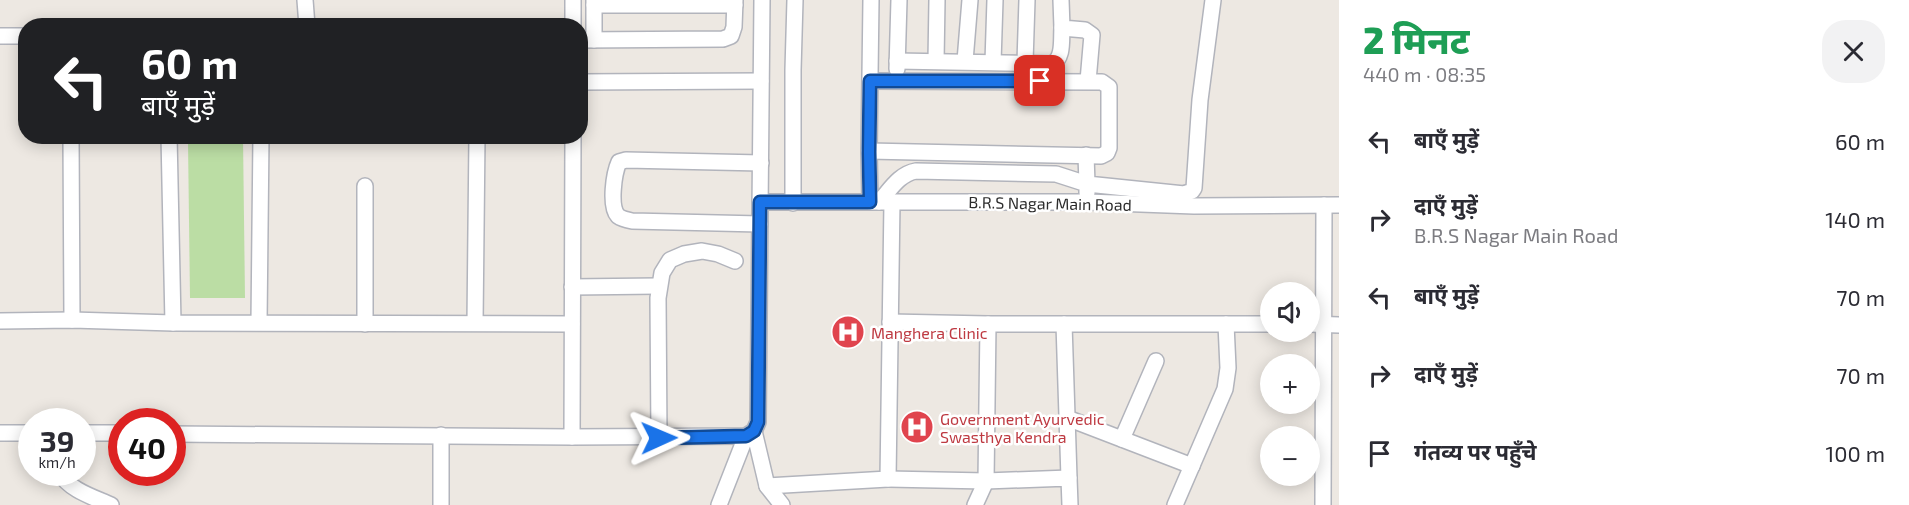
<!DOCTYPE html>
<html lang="hi">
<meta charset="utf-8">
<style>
body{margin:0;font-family:"Exo 2","Noto Sans Devanagari",sans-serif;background:#f2f2f3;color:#2b2b33;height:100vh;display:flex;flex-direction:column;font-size:22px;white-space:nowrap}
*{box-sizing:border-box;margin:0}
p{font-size:20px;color:#7c7c81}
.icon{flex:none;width:33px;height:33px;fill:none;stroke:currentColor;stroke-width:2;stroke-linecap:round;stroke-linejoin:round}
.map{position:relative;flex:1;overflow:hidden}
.details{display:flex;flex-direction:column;background:#fff;width:570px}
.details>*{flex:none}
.hud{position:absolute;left:18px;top:18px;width:570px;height:126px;border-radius:24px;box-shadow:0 3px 15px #0003;background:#202124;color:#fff;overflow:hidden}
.fabs{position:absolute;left:1260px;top:282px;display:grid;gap:12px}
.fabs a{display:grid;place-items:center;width:60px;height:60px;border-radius:50%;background:#fff;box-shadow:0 3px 15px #0003;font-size:30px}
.speed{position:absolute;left:18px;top:408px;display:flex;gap:12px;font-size:30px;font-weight:700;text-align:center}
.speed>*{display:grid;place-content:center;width:78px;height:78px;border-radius:50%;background:#fff;box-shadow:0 3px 15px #0003;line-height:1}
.speed small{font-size:15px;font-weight:400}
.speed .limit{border:9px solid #d22;background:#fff;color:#111}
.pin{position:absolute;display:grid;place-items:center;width:51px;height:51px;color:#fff;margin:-26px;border-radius:12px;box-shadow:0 3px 9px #0006}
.me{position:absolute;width:66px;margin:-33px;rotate:89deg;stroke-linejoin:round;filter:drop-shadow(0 0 4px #0008)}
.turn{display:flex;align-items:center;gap:21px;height:126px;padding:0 24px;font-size:27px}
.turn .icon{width:78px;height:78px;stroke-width:2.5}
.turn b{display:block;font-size:42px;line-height:51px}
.round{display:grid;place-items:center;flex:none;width:63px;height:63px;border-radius:24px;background:#f2f2f3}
.overview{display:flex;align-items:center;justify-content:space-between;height:102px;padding:0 24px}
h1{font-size:36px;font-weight:800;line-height:45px;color:#1e9e55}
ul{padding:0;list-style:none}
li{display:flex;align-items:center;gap:18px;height:78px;padding:0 24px}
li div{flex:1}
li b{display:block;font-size:22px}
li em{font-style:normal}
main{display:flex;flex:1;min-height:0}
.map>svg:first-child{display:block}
</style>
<main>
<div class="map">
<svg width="1339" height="505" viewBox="0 0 1339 505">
<rect width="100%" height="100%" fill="#ede8e2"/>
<path fill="#bbdda4" d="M233 136 243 137 245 298H190L188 142Z"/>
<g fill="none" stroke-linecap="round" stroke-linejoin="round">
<g stroke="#b2b4bc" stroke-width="18">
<g id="minor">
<path d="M305 0 307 26"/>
<path d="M594 0V40"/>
<path d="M1061 0 1062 28 1085 30 1092 35 1088 81"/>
<path d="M594 5H735"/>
<path d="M573 26V0"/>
<path d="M0 36H26"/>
<path d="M580 40 723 39 731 36 734 27 735 0"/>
<path d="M897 61 1052 64C1064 58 1061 40 1062 28"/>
<path d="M936 61 937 0"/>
<path d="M965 61 970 0"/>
<path d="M993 62 995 0"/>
<path d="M1025 62 1027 0"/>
<path d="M897 69 899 0"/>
<path d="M580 82 761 81"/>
<path d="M71 136 72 320"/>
<path d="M169 136 173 323"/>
<path d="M869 151 1101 156 1107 153 1109 148V87L1102 82 870 81"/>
<path d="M1086 155 1087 184 1184 194 1192 191 1194 188 1200 100 1213 0"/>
<path d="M760 202H1087L1194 206 1339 205"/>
<path d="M870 202 869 151 871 0"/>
<path d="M879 202C890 190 899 174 916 171L1056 174 1087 184V193"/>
<path d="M793 203V70L795 0"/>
<path d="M760 224 632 221C627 220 622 219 618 216 609 206 614 173 619 162L626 160 761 163"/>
<path d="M572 287 658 286"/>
<path d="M0 321 72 320 173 323 572 324"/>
<path d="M259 322 261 136"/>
<path d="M890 322 988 324H1270"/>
<path d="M475 323 477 136"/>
<path d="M365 324V186"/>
<path d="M1064 324 1069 478"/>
<path d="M1310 324 1339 325"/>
<path d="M1067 418 1192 466"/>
<path d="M754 431 767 486 888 479 892 202"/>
<path d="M0 433H32"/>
<path d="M82 433H122"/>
<path d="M172 434 572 437 746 436 754 431 758 422 762 0"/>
<path d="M572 437 573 136"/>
<path d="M659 438 658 298 662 273 670 260 684 254 702 251 718 254 735 261"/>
<path d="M1122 439 1156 361"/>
<path d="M59 472C69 490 93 497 111 505"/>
<path d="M888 479 986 481 1069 478 1070 505"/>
<path d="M767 486 782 505"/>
<path d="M441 505V435"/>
<path d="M719 505 746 436"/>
<path d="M975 505 986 481 988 324"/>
<path d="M1175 505 1225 389 1228 368 1226 324"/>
<path d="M1323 505 1324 205"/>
</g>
</g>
<use href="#minor" stroke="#fff" stroke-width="15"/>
</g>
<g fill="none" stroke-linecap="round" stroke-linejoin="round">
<g stroke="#114b97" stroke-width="15">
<path id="route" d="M659 438 746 436 754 431 758 422 760 202H870L869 152 870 81H1040"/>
</g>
<use href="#route" stroke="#1a73e8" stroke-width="10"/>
</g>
<defs>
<g id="hospital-disc" transform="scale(1.725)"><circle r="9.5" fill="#e0444e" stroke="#fff"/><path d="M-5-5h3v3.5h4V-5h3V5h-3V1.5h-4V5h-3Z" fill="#fff"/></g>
</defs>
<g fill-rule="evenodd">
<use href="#hospital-disc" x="848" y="332"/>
<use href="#hospital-disc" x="917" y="427"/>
</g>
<g text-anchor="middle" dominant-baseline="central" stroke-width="5" stroke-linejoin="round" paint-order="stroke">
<g font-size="16" fill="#2d2d2d" stroke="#fff">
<text transform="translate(1050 203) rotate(1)">B.R.S Nagar Main Road</text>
</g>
<g font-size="16" fill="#be3a42" stroke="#fff" text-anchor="start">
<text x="871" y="332">Manghera Clinic</text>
<text x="940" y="418">Government Ayurvedic<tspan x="940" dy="18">Swasthya Kendra</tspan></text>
</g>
</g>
</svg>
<div class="fabs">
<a><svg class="icon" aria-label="sound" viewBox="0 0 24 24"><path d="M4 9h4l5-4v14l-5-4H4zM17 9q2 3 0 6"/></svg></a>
<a>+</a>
<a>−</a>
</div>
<div class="speed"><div>39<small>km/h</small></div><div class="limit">40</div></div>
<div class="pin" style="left:1040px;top:81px;background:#d93025"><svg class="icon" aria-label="arrive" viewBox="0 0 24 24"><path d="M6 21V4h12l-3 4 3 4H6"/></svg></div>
<svg class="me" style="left:659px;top:438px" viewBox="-20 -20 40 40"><path d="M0-17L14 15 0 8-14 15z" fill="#1a73e8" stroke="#fff" stroke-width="4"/></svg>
<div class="hud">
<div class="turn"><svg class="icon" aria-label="left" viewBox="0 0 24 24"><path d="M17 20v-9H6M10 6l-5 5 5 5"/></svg><div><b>60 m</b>बाएँ मुड़ें</div></div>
</div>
</div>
<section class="details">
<div class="overview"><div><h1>2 मिनट</h1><p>440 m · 08:35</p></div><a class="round"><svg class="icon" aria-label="close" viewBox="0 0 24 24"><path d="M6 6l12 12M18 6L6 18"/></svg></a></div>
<ul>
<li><svg class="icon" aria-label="left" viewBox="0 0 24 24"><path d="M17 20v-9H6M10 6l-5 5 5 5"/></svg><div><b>बाएँ मुड़ें</b></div><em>60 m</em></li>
<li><svg class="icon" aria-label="right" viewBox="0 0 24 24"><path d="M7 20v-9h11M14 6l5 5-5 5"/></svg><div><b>दाएँ मुड़ें</b><p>B.R.S Nagar Main Road</p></div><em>140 m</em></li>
<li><svg class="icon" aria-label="left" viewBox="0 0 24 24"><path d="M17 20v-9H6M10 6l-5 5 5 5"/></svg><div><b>बाएँ मुड़ें</b></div><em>70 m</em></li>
<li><svg class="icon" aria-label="right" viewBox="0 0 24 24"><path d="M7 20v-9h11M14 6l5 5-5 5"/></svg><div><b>दाएँ मुड़ें</b></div><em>70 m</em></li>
<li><svg class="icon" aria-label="arrive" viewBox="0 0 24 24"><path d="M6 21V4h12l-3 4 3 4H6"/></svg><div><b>गंतव्य पर पहुँचे</b></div><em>100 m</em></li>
</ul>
</section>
</main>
